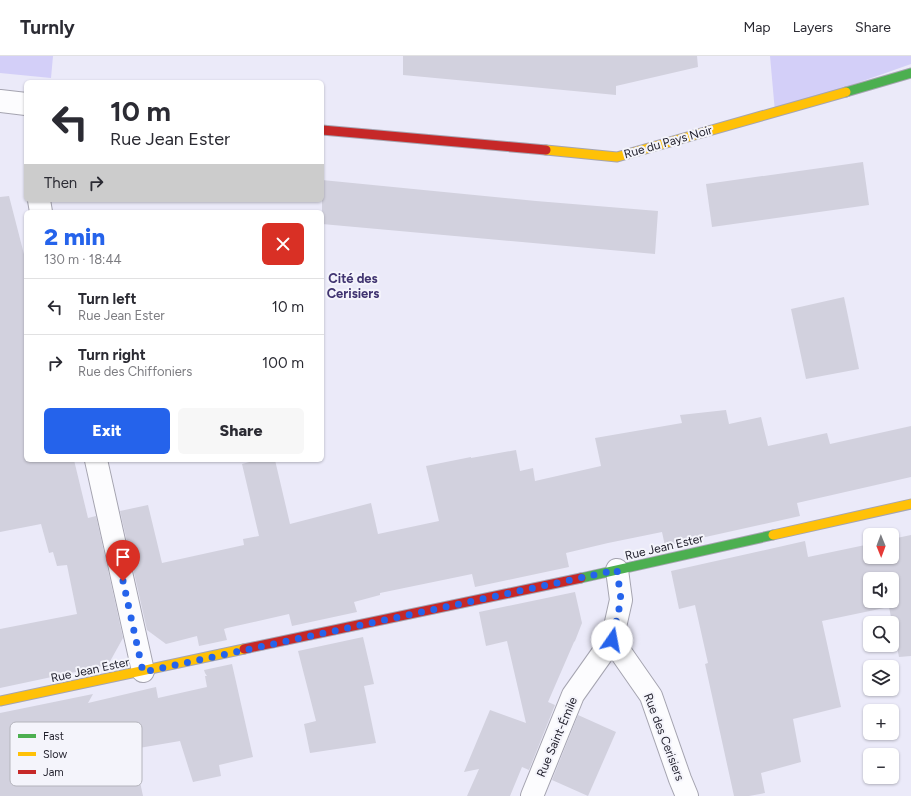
<!DOCTYPE html>
<meta charset="utf-8">
<style>
body{margin:0;font-family:Figtree,sans-serif;background:#f7f7f7;color:#2b2b33;height:100vh;display:flex;flex-direction:column;font-size:15px;white-space:nowrap}
*{box-sizing:border-box;margin:0}
p{font-size:13px;color:#7c7c81}
.icon{flex:none;width:22px;height:22px;fill:none;stroke:currentColor;stroke-width:2;stroke-linecap:round;stroke-linejoin:round}
.map{position:relative;flex:1;overflow:hidden}
.sheet{position:absolute;left:24px;top:154px;width:300px;height:252px;display:flex;flex-direction:column;background:#fff;border-radius:6px;box-shadow:0 1px 3px #0004}
.sheet>*{flex:none}
.guide{position:absolute;left:24px;top:24px;width:300px;height:122px;border-radius:6px;box-shadow:0 1px 3px #0004;background:#fff;color:#2b2b33;overflow:hidden}
.needle{width:26px;rotate:179deg}
.fabs{position:absolute;left:863px;top:472px;display:grid;gap:8px}
.fabs a{display:grid;place-items:center;width:36px;height:36px;border-radius:6px;background:#fff;box-shadow:0 1px 3px #0004;font-size:20px}
.pin{position:absolute;display:grid;place-items:center;width:34px;height:34px;color:#fff;margin:-41px -17px;border-radius:50% 50% 50% 0;rotate:-45deg;box-shadow:0 0 4px #0007}
.pin .icon{rotate:45deg}
.me{position:absolute;width:44px;margin:-22px;rotate:12deg;stroke-linejoin:round;filter:drop-shadow(0 0 3px #0008)}
.turn{display:flex;align-items:center;gap:14px;height:84px;padding:0 20px;font-size:18px}
.turn .icon{width:52px;height:52px;stroke-width:2.5}
.turn b{display:block;font-size:28px;line-height:34px}
.then{display:flex;align-items:center;height:38px;padding:0 20px;background:#0003;gap:8px;font-size:15px}
.round{display:grid;place-items:center;flex:none;width:42px;height:42px;border-radius:6px;background:#f7f7f7}
.overview{display:flex;align-items:center;justify-content:space-between;height:68px;padding:0 20px}
h1{font-size:24px;font-weight:800;line-height:30px;color:#2563eb}
.action{display:flex;gap:8px;margin-top:auto;padding:8px 20px}
.action a{flex:1;height:46px;border-radius:6px;background:#2563eb;color:#fff;font-size:16px;font-weight:800;line-height:46px;text-align:center}
.action a+a{background:#f7f7f7;color:#2b2b33}
ul{padding:0;list-style:none}
li{display:flex;align-items:center;gap:12px;height:56px;padding:0 20px;border-top:1px solid #e1e1e2}
li div{flex:1}
li b{display:block;font-size:15px}
li em{font-style:normal}
header{display:flex;align-items:center;gap:24px;box-sizing:border-box;height:56px;padding:0 20px;background:#fff;border-bottom:1px solid #e1e1e2}
header strong{font-size:19px}
nav{display:flex;gap:22px;margin-inline-start:auto;font-size:14px}
.map>svg:first-child{display:block}
</style>
<header>
<strong>Turnly</strong>
<nav><a>Map</a><a>Layers</a><a>Share</a></nav>
</header>
<div class="map">
<svg width="911" height="740" viewBox="0 0 911 740">
<rect width="100%" height="100%" fill="#ebeaf9"/>
<g fill="#d3cff8">
<path d="M0 0H53L51 22 0 17Z"/>
<path d="M770 0H911V8L775 56Z"/>
</g>
<g fill="#d2d1de" fill-rule="evenodd">
<path d="M403 0H697L698 11 616 30V39L403 19Z"/>
<path d="M863 106 869 149 712 171 706 128Z"/>
<path d="M322 124 536 145 658 155 655 198 322 168Z"/>
<path d="M9 140 26 206V404H74L88 462 96 460 123 582 108 609 0 632V573L77 558 67 509 57 510 53 496 49 497 41 468 0 476V141Z"/>
<path d="M844 241 859 313 806 323 791 253Z"/>
<path d="M726 354 729 368 761 361 768 390 827 377 830 388 911 370V421L797 447 800 460 665 490 662 476 608 487 566 497 569 511 475 531 472 518 380 537V539L354 546 357 556 292 570 289 558 227 572 224 573 227 584 199 590 197 580 166 588 147 574 120 455 148 449 162 507 244 489 243 483 259 480 242 408 257 404H275L290 468 371 447 378 478 439 465 426 410 471 401V402L516 394 520 415 533 412 535 425 601 410 595 382 682 367 680 359Z"/>
<path d="M911 479V600L899 601 889 551 822 565 841 651 793 663 801 706 761 717 765 737 749 740H734L705 608 708 607 695 549 679 553 671 515 805 485 808 501 870 488V501H892V483ZM870 523H892V545H870Z"/>
<path d="M575 536 582 567 575 585 574 586 548 646 555 649 529 714 522 711 510 740H467L479 713 464 716 490 654 526 667 507 585 486 590 479 556Z"/>
<path d="M363 581 374 628 364 630 376 687 310 697 304 668 316 665 298 595Z"/>
<path d="M232 608 253 701 219 709 221 720 193 726 180 685 133 693 143 740H0V657L93 638 88 647 156 631 158 642 207 631 205 620H207L205 617 204 614Z"/>
<path d="M578 659 616 676 588 740 552 724Z"/>
</g>
<g fill="none" stroke-linecap="round" stroke-linejoin="round">
<g stroke="#a5a4b0" stroke-width="24">
<g id="street">
<path d="M0 45 26 48"/>
<path d="M39 144 41 156"/>
<path d="M96 404 143 615"/>
<path d="M612 584 651 640 680 723 687 740"/>
<path d="M532 740 573 639 612 584 621 544 617 514"/>
</g>
</g>
<g stroke="#a5a4b0" stroke-width="11">
<g id="fast">
<path d="M846 36 911 17"/>
<path d="M581 522 773 479"/>
</g>
</g>
<g stroke="#a5a4b0" stroke-width="11">
<g id="slow">
<path d="M546 94 617 101 846 36"/>
<path d="M773 479 911 448"/>
<path d="M0 645 244 593"/>
</g>
</g>
<g stroke="#a5a4b0" stroke-width="11">
<g id="jam">
<path d="M322 74 546 94"/>
<path d="M244 593 581 522"/>
</g>
</g>
<use href="#street" stroke="#fcfcfe" stroke-width="22"/>
<use href="#fast" stroke="#4caf50" stroke-width="9"/>
<use href="#slow" stroke="#ffc107" stroke-width="9"/>
<use href="#jam" stroke="#c62828" stroke-width="9"/>
</g>
<g fill="none" stroke-linecap="round" stroke-linejoin="round">
<path stroke="#2563eb" stroke-width="7" stroke-dasharray="0 12.6" d="M123 525 143 616 617 514 621 544 612 584"/>
</g>
<g text-anchor="middle" dominant-baseline="central" stroke-width="4" stroke-linejoin="round" paint-order="stroke">
<g font-size="12" fill="#1f1e2a" stroke="#f4f4fb">
<text transform="translate(668 86) rotate(-16)">Rue du Pays Noir</text>
<text transform="translate(664 491) rotate(-13)">Rue Jean Ester</text>
<text transform="translate(90 614) rotate(-12)">Rue Jean Ester</text>
<text transform="translate(557 681) rotate(-67)">Rue Saint-Émile</text>
<text transform="translate(664 681) rotate(69)">Rue des Cerisiers</text>
</g>
<g font-size="13" font-weight="bold" fill="#413571" stroke="#f4f4fb">
<text x="353" y="222">Cité des<tspan x="353" dy="15">Cerisiers</tspan></text>
</g>
</g>
<rect x="10" y="666" width="132" height="64" rx="6" fill="#f4f4fb" stroke="#b4b4bc" stroke-width="1"/>
<rect x="18" y="678" width="18" height="4" fill="#4caf50"/>
<rect x="18" y="696" width="18" height="4" fill="#ffc107"/>
<rect x="18" y="714" width="18" height="4" fill="#c62828"/>
<g font-size="11" fill="#1f1e2a">
<text x="43" y="684">Fast</text>
<text x="43" y="702">Slow</text>
<text x="43" y="720">Jam</text>
</g>
</svg>
<div class="fabs">
<a><svg class="needle" viewBox="-14 -14 28 28"><path d="M0-13l5 13h-10z" fill="#e53935"/><path d="M0 13l5-13h-10z" fill="#7c7c81"/></svg></a>
<a><svg class="icon" aria-label="sound" viewBox="0 0 24 24"><path d="M4 9h4l5-4v14l-5-4H4zM17 9q2 3 0 6"/></svg></a>
<a><svg class="icon" aria-label="search" viewBox="0 0 24 24"><circle cx="10" cy="10" r="6"/><path d="M15 15l6 6"/></svg></a>
<a><svg class="icon" aria-label="layers" viewBox="0 0 24 24"><path d="M12 4l9 5-9 5-9-5zM3 14l9 5 9-5"/></svg></a>
<a>+</a>
<a>−</a>
</div>
<div class="pin" style="left:123px;top:525px;background:#d93025"><svg class="icon" aria-label="arrive" viewBox="0 0 24 24"><path d="M6 21V4h12l-3 4 3 4H6"/></svg></div>
<svg class="me" style="left:612px;top:584px" viewBox="-20 -20 40 40"><circle r="19" fill="#fff"/><path d="M0-13L10 11 0 6-10 11z" fill="#2563eb"/></svg>
<div class="guide">
<div class="turn"><svg class="icon" aria-label="left" viewBox="0 0 24 24"><path d="M17 20v-9H6M10 6l-5 5 5 5"/></svg><div><b>10 m</b>Rue Jean Ester</div></div>
<div class="then">Then<svg class="icon" aria-label="right" viewBox="0 0 24 24"><path d="M7 20v-9h11M14 6l5 5-5 5"/></svg></div>
</div>
<section class="sheet">
<div class="overview"><div><h1>2 min</h1><p>130 m · 18:44</p></div><a class="round" style="background:#d93025;color:#fff"><svg class="icon" aria-label="close" viewBox="0 0 24 24"><path d="M6 6l12 12M18 6L6 18"/></svg></a></div>
<ul>
<li><svg class="icon" aria-label="left" viewBox="0 0 24 24"><path d="M17 20v-9H6M10 6l-5 5 5 5"/></svg><div><b>Turn left</b><p>Rue Jean Ester</p></div><em>10 m</em></li>
<li><svg class="icon" aria-label="right" viewBox="0 0 24 24"><path d="M7 20v-9h11M14 6l5 5-5 5"/></svg><div><b>Turn right</b><p>Rue des Chiffoniers</p></div><em>100 m</em></li>
</ul>
<div class="action"><a>Exit</a><a>Share</a></div>
</section>
</div>
